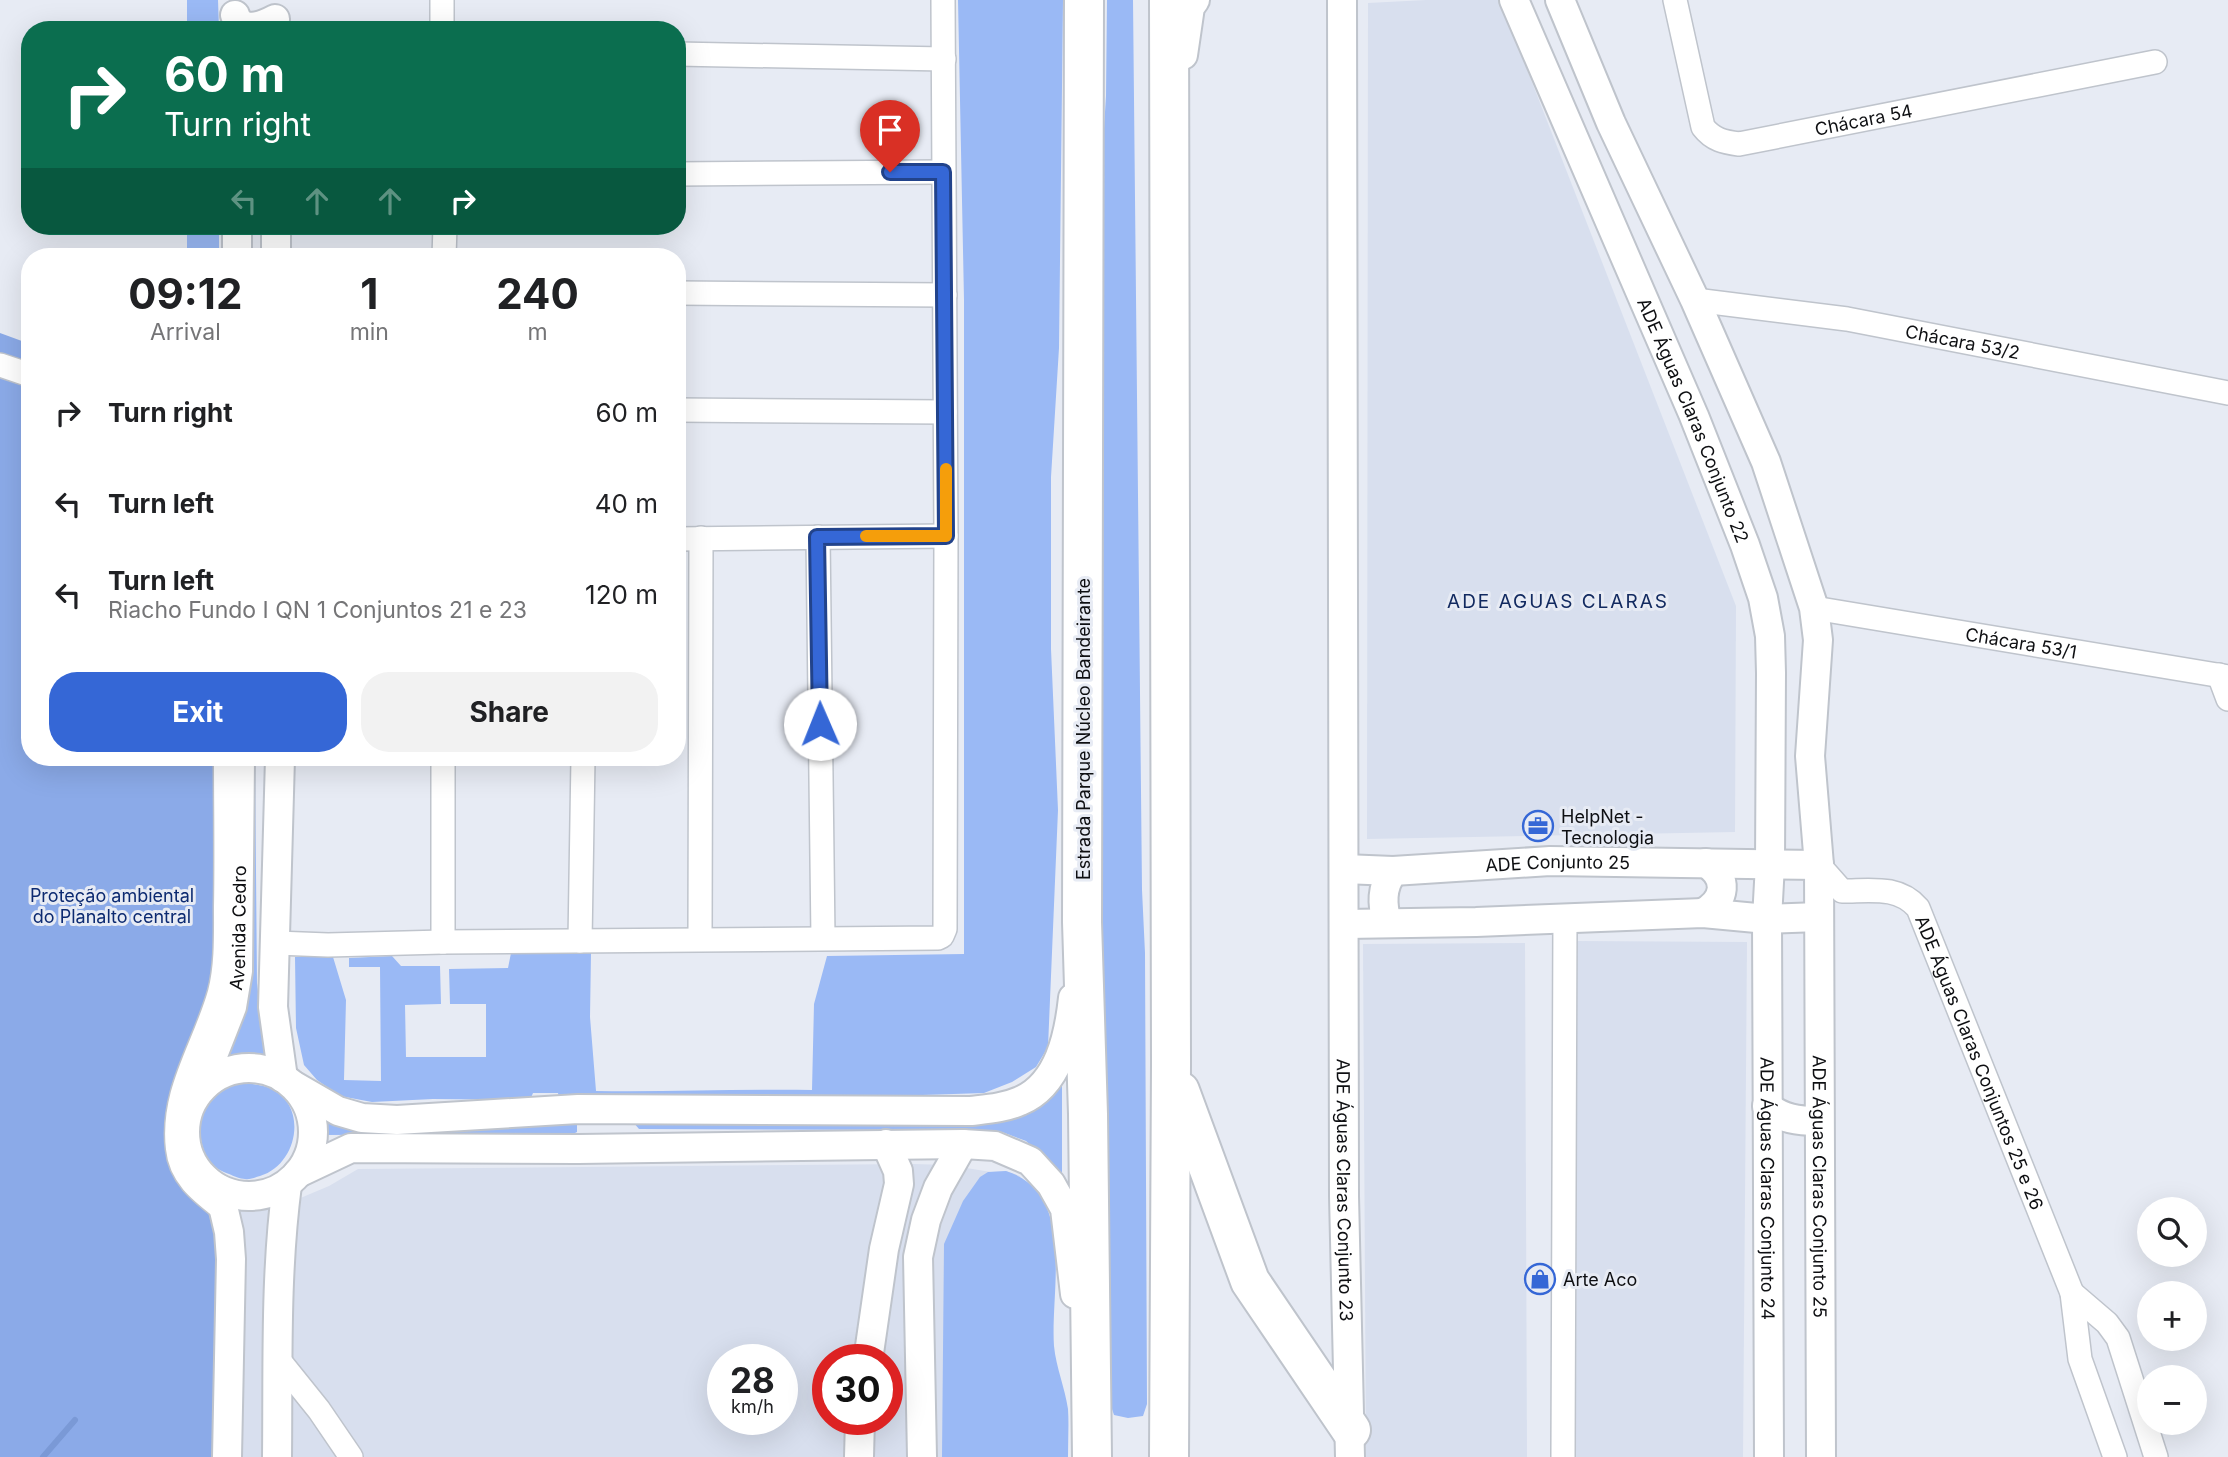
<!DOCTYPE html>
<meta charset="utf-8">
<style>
body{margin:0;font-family:Inter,sans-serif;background:#f2f2f2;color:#202124;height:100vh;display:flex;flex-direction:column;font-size:26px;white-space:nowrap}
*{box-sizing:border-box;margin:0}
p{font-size:23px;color:#757577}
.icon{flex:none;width:38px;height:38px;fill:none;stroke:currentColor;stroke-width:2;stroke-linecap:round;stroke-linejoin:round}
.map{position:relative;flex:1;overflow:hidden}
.panel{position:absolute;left:21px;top:248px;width:665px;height:518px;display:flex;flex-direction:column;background:#fff;border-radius:28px;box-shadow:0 7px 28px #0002}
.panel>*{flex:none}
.guide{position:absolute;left:21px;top:21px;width:665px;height:214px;border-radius:28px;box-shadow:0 7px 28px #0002;background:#0b6e4f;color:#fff;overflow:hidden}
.controls{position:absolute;left:2137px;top:1197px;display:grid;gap:14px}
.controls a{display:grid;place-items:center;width:70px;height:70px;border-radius:50%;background:#fff;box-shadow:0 7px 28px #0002;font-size:35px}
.speed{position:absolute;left:707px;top:1344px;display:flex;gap:14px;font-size:35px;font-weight:700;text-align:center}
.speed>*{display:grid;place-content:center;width:91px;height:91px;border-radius:50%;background:#fff;box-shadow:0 7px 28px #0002;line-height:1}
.speed small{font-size:18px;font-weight:400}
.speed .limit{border:10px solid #d22;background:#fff;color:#111}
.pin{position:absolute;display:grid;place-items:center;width:60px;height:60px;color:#fff;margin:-72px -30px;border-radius:50% 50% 50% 0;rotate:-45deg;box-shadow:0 0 7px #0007}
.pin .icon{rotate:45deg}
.me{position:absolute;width:77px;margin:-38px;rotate:359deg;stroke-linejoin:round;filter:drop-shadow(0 0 5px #0008)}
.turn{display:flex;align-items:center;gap:24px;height:147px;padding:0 28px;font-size:32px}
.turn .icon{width:91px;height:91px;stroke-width:2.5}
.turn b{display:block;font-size:49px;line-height:60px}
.lanes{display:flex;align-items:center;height:66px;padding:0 28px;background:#0003;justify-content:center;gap:35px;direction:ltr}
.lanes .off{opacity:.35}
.eta{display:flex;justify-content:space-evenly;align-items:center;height:119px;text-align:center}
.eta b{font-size:42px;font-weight:700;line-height:49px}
.action{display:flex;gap:14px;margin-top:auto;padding:14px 28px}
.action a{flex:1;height:80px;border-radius:28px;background:#3567d6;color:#fff;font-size:28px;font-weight:700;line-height:80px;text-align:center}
.action a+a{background:#f2f2f2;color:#202124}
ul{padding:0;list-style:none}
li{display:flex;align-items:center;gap:21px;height:91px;padding:0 28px}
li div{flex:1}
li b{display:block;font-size:26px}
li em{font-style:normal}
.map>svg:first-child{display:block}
</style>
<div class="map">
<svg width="2228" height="1457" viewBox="0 0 2228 1457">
<rect width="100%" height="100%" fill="#e7ebf4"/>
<g fill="#d8dfee" fill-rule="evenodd">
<path d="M1426 0H1500L1736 606 1735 832 1367 839 1368 3Z"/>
<path d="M1577 941 1747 942 1743 1457H1576Z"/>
<path d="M1525 943 1527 1457H1366L1363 944Z"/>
<path d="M914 1164 948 1165 991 1172 1006 1171 1020 1176 1054 1351 1065 1457H220L212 1207 272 1210 329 1186 358 1169ZM723 1360H782V1419H723ZM828 1360H887V1419H828Z"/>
</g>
<g fill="#9ab9f5">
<path d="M187 0H218L219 30H187Z"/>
<path d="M958 0H1063L1059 348 1051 477V649L1058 810 1048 1047 1036 1067 1012 1082 984 1093 770 1100 560 1102 558 1093H533L530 1100 433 1099 372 1102 340 1096 317 1080 304 1065 296 1028 295 957H333L346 1000 344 1080 381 1081 380 967H349V958L392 956 401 966H440L441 1004 405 1005 406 1057H486V1004H450L449 969 508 968 511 953H591L590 1017 596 1091C668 1092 740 1089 812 1090L814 1004 827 956 964 954V300Z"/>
<path d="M1107 0H1133L1142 890 1145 953 1147 1404 1143 1416 1128 1418 1114 1415 1111 1406 1110 1266 1099 1208 1096 256 1106 96Z"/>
<rect x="187" y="226" width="32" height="31"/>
<path d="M244 758H255L257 983 267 1064 235 1059 218 1066Z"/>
<path d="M1062 1074V1173L1026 1141 1002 1132 924 1130 639 1129 633 1122 950 1117Z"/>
<path d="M249 1083C255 1085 264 1085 270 1088 309 1105 298 1165 260 1176 256 1177 250 1180 245 1179 240 1179 234 1176 229 1174 222 1172 212 1166 208 1159 194 1136 198 1096 227 1086 234 1084 242 1084 249 1083Z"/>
<path d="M314 1105 575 1123 577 1125V1132L573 1134 320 1135V1118Z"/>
<path d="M1006 1171C1077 1193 1050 1290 1054 1346 1056 1367 1065 1388 1068 1409 1069 1425 1068 1441 1068 1457H942L944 1244 963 1201 980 1177 988 1172Z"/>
</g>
<path fill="#8baae8" d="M0 333 30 344V758H223V935L187 1074 175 1151 217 1229 220 1457H0Z"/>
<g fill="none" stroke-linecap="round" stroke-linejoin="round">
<path stroke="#7a99d6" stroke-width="6" d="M43 1457 75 1420"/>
<g stroke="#bfc4cc" stroke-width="21">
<path id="pedestrian" d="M223 758C223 807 224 857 223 907 223 934 224 965 217 992 202 1046 168 1091 175 1149 178 1180 202 1196 225 1214"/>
</g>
<g stroke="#bfc4cc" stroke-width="26">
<g id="minor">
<path id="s1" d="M1675 0 1703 127C1713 140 1724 142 1739 144L2155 62"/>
<path d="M442 30V0"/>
<path d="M677 54 944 59"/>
<path d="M677 174 943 172"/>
<path d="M444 257 445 226"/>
<path d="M677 293 945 295"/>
<path id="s2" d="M1695 300 1847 319 2228 393"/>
<path d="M0 365 30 375"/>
<path d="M677 410 945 412"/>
<path d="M818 537 823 938"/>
<path d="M677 539 946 536"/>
<path id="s3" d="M1814 608 2228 677"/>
<path d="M2219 675 2228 699"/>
<path d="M443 758V942"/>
<path id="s4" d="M1819 865 1842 891C1870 891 1898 885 1918 908L2072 1293 2080 1359 2115 1457"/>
<path d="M700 939 701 538"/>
<path d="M580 941 583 758"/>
<path d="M276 943 328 945 443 942 938 938 942 936 945 929 946 536 943 0"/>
<path d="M2072 1293 2107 1323 2118 1338 2156 1457"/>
<path d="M278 1359 319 1410 351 1457"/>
<path d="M1563 1457 1565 917"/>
</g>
</g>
<g stroke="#bfc4cc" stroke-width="32">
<g id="tertiary">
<path id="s5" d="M1342 0 1344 1196 1350 1457"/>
<path id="s6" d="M1514 0 1694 416 1745 545 1763 598 1770 636 1771 673 1770 864 1767 919 1769 1457"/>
<path id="s7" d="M1560 0 1611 123 1695 300 1766 462 1814 608 1818 640 1810 756 1819 865 1821 1457"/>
<path d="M235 15C242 34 262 26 275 19"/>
<path d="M1183 55 1190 7 1195 0"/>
<path d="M237 226V257"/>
<path d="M276 226V257"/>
<path d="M280 758 273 1007 283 1078"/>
<path id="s8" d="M1344 869 1393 871 1550 861 1819 865"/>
<path d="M1703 913C1726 900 1729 878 1706 863"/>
<path d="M1387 923C1382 904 1381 888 1393 871"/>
<path d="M1345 924 1476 922 1703 913 1767 919 1819 917"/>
<circle cx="249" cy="1132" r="64"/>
<path d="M293 1085 338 1111 362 1118 397 1120 578 1109 971 1111C988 1109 1004 1108 1020 1101 1059 1085 1069 1035 1073 998"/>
<path id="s9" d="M199 1091 232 1007 238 971 240 758"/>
<path d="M1767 1106C1782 1119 1798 1121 1818 1121"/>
<path d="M298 1173 351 1148 578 1149 963 1144 995 1146 1030 1161 1051 1184 1065 1209 1075 1294"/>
<path d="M219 1189 229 1232 231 1259 227 1457"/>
<path d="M868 1360 884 1249 899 1184 898 1171 886 1144"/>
<path d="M277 1457C278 1366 275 1275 287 1185"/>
<path d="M859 1457 860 1419"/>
<path d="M922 1457 918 1257 926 1220 938 1188 963 1144"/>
</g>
</g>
<g stroke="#bfc4cc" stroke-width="42">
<g id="trunk">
<path d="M1084 0 1082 922 1088 1114 1092 1457"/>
<path d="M1169 0 1171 1064 1169 1457"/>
<path d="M1180 1091 1250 1281 1351 1430"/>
</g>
</g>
<use href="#pedestrian" stroke="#fff" stroke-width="18"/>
<use href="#minor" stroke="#fff" stroke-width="23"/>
<use href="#tertiary" stroke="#fff" stroke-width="28"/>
<use href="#trunk" stroke="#fff" stroke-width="38"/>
</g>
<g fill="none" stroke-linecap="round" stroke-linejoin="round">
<g stroke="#22438b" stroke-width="18">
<path id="route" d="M820 724 817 537 946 536 943 172H890"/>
</g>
<use href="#route" stroke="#3567d6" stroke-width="12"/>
<path stroke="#f59e0b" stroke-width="12" d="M866 536H946V469"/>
</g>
<defs>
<g id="office-ring" transform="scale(1.575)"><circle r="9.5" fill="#e7ebf4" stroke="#3567d6" stroke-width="1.5"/><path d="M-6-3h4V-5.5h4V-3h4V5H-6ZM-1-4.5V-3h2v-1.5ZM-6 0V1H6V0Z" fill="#3567d6"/></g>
<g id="shop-ring" transform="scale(1.575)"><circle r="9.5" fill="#e7ebf4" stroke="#3567d6" stroke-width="1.5"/><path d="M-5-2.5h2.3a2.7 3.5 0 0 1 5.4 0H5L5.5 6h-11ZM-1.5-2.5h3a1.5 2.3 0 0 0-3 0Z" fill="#3567d6"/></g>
</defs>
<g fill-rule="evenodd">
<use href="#office-ring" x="1538" y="826"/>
<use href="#shop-ring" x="1540" y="1279"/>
</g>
<g text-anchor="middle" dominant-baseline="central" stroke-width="6" stroke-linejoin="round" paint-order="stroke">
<g font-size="18" fill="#0e0f12" stroke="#e7ebf4">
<text stroke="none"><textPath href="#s1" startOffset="298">Chácara 54</textPath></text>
<text stroke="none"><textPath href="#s2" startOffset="271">Chácara 53/2</textPath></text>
<text stroke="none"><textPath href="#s6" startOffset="457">ADE Águas Claras Conjunto 22</textPath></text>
<text stroke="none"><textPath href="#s3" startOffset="210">Chácara 53/1</textPath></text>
<text transform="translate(1083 729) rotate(-90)">Estrada Parque Núcleo Bandeirante</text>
<text stroke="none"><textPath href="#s8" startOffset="214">ADE Conjunto 25</textPath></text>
<text stroke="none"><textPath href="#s9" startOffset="170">Avenida Cedro</textPath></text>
<text stroke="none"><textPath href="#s4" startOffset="282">ADE Águas Claras Conjuntos 25 e 26</textPath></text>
<text stroke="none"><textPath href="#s7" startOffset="1239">ADE Águas Claras Conjunto 25</textPath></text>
<text stroke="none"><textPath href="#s6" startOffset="1239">ADE Águas Claras Conjunto 24</textPath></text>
<text stroke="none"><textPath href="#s5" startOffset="1190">ADE Águas Claras Conjunto 23</textPath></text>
</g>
<g font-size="18" fill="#0e0f12" stroke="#e7ebf4" text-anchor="start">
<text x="1561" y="816">HelpNet -<tspan x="1561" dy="21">Tecnologia</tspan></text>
<text x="1563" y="1279">Arte Aco</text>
</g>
<g font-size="18" fill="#0c2a71" stroke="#e7ebf4">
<text x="112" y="895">Proteção ambiental<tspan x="112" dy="21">do Planalto central</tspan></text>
</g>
<g font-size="19" letter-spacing="2" fill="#122a60" stroke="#e7ebf4">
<text x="1558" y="601">ADE AGUAS CLARAS</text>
</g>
</g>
</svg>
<div class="controls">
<a><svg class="icon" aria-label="search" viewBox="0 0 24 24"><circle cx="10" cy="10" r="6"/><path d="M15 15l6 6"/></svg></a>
<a>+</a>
<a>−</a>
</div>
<div class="speed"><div>28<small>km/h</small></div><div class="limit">30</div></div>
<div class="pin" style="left:890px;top:172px;background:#d93025"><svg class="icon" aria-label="arrive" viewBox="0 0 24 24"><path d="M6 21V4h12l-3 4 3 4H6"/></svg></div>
<svg class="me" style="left:820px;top:724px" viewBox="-20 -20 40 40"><circle r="19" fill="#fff"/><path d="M0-13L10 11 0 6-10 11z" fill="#3567d6"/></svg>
<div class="guide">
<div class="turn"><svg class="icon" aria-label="right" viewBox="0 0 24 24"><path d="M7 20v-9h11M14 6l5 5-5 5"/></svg><div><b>60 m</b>Turn right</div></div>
<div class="lanes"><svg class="icon off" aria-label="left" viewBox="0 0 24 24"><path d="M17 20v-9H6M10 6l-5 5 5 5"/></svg><svg class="icon off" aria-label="ahead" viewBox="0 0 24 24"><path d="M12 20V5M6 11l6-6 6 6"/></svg><svg class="icon off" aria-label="ahead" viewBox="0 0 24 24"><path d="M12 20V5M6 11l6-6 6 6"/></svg><svg class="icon" aria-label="right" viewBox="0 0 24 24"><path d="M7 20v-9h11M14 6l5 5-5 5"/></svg></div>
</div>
<section class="panel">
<div class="eta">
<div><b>09:12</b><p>Arrival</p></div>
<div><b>1</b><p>min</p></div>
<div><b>240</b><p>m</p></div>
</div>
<ul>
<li><svg class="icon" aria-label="right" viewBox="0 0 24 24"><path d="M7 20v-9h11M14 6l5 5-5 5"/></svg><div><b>Turn right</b></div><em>60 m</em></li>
<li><svg class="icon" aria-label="left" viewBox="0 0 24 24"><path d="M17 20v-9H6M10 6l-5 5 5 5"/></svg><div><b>Turn left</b></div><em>40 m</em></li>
<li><svg class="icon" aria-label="left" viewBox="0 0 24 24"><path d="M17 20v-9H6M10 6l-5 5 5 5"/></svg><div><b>Turn left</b><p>Riacho Fundo I QN 1 Conjuntos 21 e 23</p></div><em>120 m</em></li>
</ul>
<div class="action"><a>Exit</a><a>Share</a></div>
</section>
</div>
